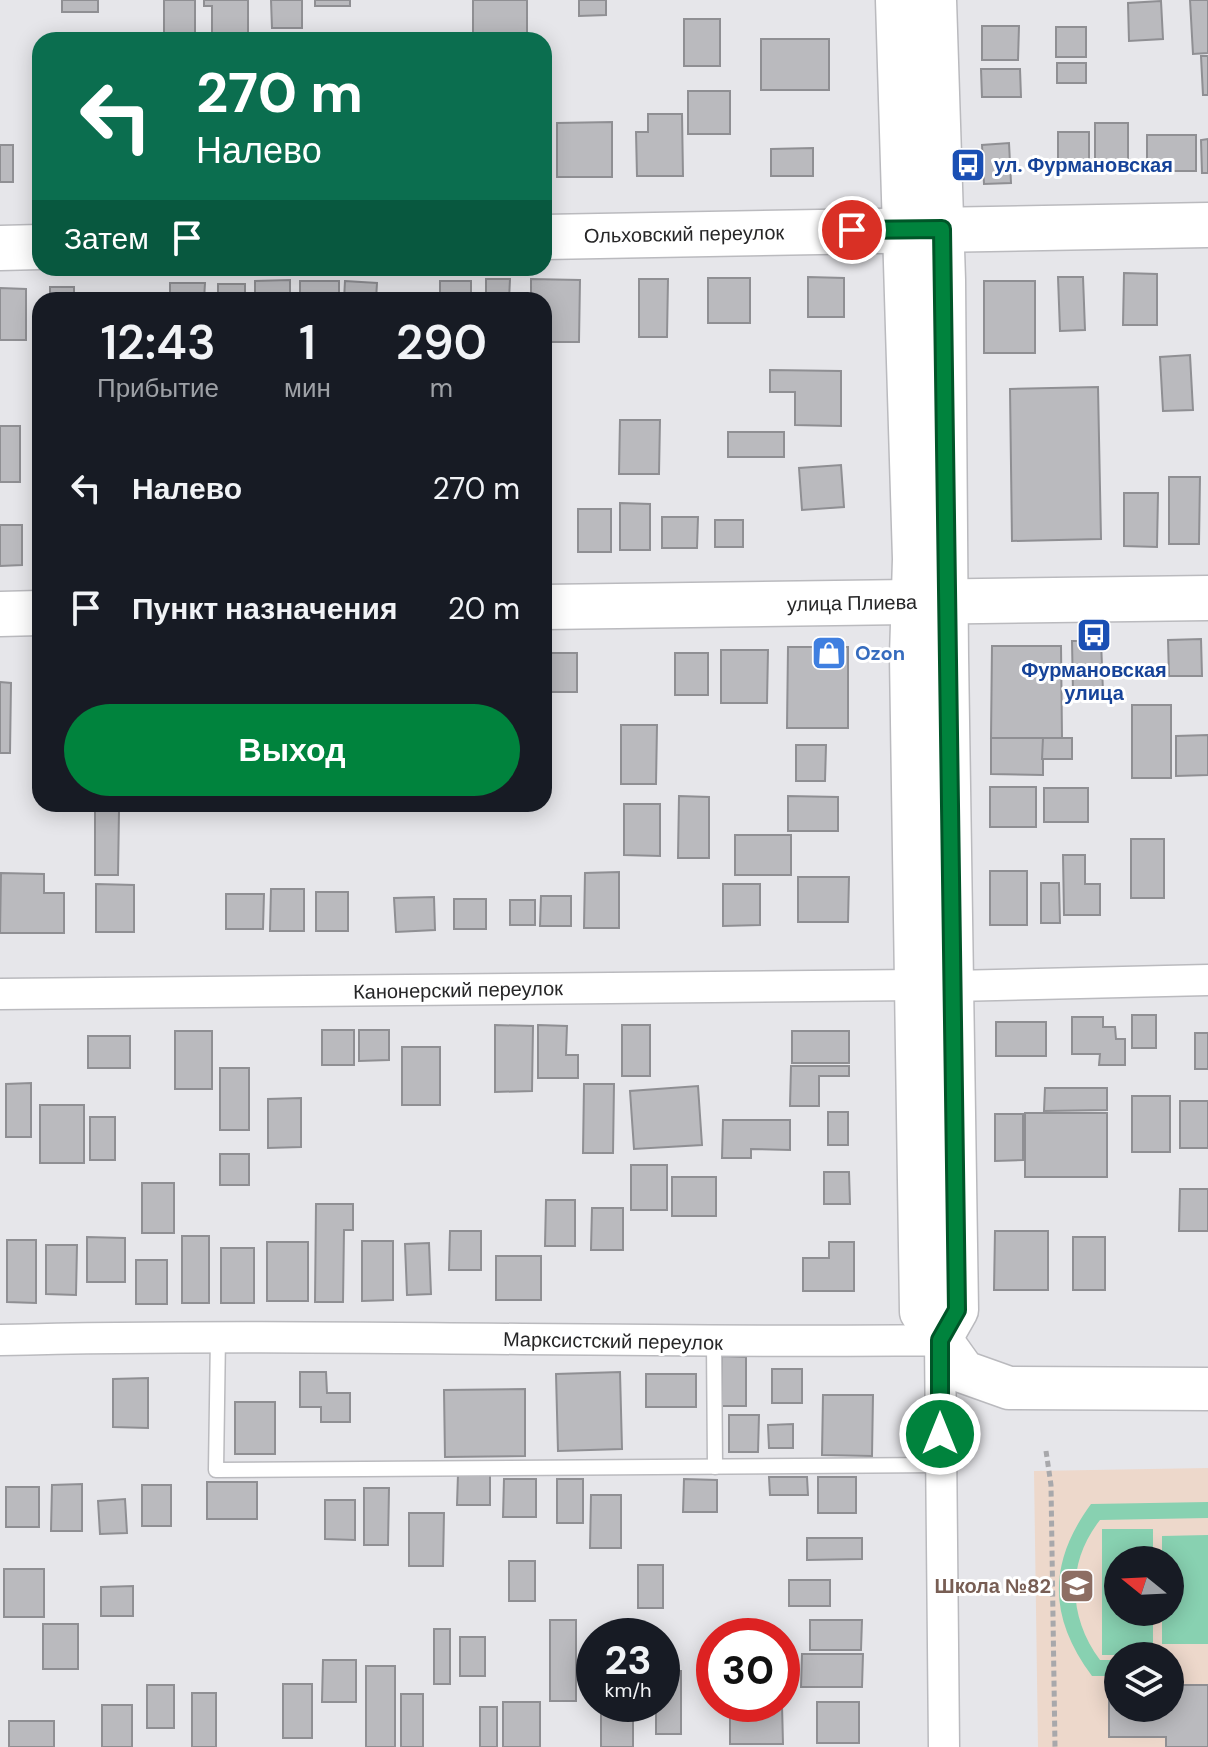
<!DOCTYPE html>
<html lang="ru">
<meta charset="utf-8">
<style>
body{margin:0;font-family:"DM Sans",sans-serif;background:#242831;color:#f1f3f6;height:100vh;display:flex;flex-direction:column;font-size:30px;white-space:nowrap}
*{box-sizing:border-box;margin:0}
p{font-size:26px;color:#9ea1a6}
.icon{flex:none;width:44px;height:44px;fill:none;stroke:currentColor;stroke-width:2;stroke-linecap:round;stroke-linejoin:round}
.map{position:relative;flex:1;overflow:hidden}
.sheet{position:absolute;left:32px;top:292px;width:520px;height:520px;display:flex;flex-direction:column;background:#171b24;border-radius:24px;box-shadow:0 4px 20px #0003}
.sheet>*{flex:none}
.guide{position:absolute;left:32px;top:32px;width:520px;height:244px;border-radius:24px;box-shadow:0 4px 20px #0003;background:#0b6e4f;color:#fff;overflow:hidden}
.needle{width:52px;rotate:288deg}
.controls{position:absolute;left:1104px;top:1546px;display:grid;gap:16px}
.controls a{display:grid;place-items:center;width:80px;height:80px;border-radius:50%;background:#171b24;box-shadow:0 4px 20px #0003;font-size:40px}
.speed{position:absolute;left:576px;top:1618px;display:flex;gap:16px;font-size:40px;font-weight:700;text-align:center}
.speed>*{display:grid;place-content:center;width:104px;height:104px;border-radius:50%;background:#171b24;box-shadow:0 4px 20px #0003;line-height:1}
.speed small{font-size:20px;font-weight:400}
.speed .limit{border:12px solid #d22;background:#fff;color:#111}
.pin{position:absolute;display:grid;place-items:center;width:68px;height:68px;color:#fff;margin:-34px;border:4px solid #fff;border-radius:50%;box-shadow:0 2px 8px #0007}
.me{position:absolute;width:88px;margin:-44px;rotate:0deg;stroke-linejoin:round;filter:drop-shadow(0 0 6px #0008)}
.turn{display:flex;align-items:center;gap:28px;height:168px;padding:0 32px;font-size:36px}
.turn .icon{width:104px;height:104px;stroke-width:2.5}
.turn b{display:block;font-size:56px;line-height:68px}
.then{display:flex;align-items:center;height:76px;padding:0 32px;background:#0003;gap:16px;font-size:30px}
.eta{display:flex;justify-content:space-evenly;align-items:center;height:136px;text-align:center}
.eta b{font-size:48px;font-weight:600;line-height:56px}
.action{display:flex;gap:16px;margin-top:auto;padding:16px 32px}
.action a{flex:1;height:92px;border-radius:48px;background:#00833d;color:#fff;font-size:32px;font-weight:600;line-height:92px;text-align:center}
ul{padding:0;list-style:none}
li{display:flex;align-items:center;gap:24px;height:120px;padding:0 32px}
li div{flex:1}
li b{display:block;font-size:30px}
li em{font-style:normal}
.map>svg:first-child{display:block}
</style>
<div class="map">
<svg width="1208" height="1747" viewBox="0 0 1208 1747">
<rect width="100%" height="100%" fill="#e6e6ea"/>
<path fill="#edd8cb" fill-rule="evenodd" d="M1208 1468V1747H1038L1034 1471ZM1118 1560H1170V1612H1118ZM1118 1656H1170V1708H1118Z"/>
<g fill="#88d1b1">
<path d="M1208 1502V1518L1100 1520C1066 1563 1068 1617 1100 1660H1118V1676H1092C1048 1617 1048 1563 1091 1504Z"/>
<path d="M1102 1529H1153V1560H1118V1612H1153V1655H1102Z"/>
<path d="M1208 1535V1644H1162V1612H1170V1560H1162V1536Z"/>
</g>
<g fill="#bababe" stroke="#8f8f93" stroke-width="2">
<rect x="62" y="0" width="36" height="12"/>
<rect x="164" y="0" width="31" height="35"/>
<path d="M204 0H248V33H212V6H204Z"/>
<path d="M271 0H302V28H272Z"/>
<rect x="315" y="0" width="35" height="6"/>
<path d="M473 0H527V40H497V33H473Z"/>
<path d="M579 0H606V15L579 16Z"/>
<path d="M1190 0H1208V53L1193 54Z"/>
<path d="M1161 1 1163 39 1129 41 1128 3Z"/>
<rect x="684" y="19" width="36" height="47"/>
<path d="M982 26H1019L1018 60H982Z"/>
<rect x="1056" y="27" width="30" height="30"/>
<rect x="761" y="39" width="68" height="51"/>
<path d="M1201 56H1208V95H1203Z"/>
<rect x="1057" y="63" width="29" height="20"/>
<rect x="35" y="67" width="5" height="59"/>
<path d="M981 69H1020L1021 97H982Z"/>
<rect x="688" y="91" width="42" height="43"/>
<path d="M544 102H549L550 175H544Z"/>
<path d="M648 114H682L683 176H637L636 132H648Z"/>
<path d="M612 122V177H557V123Z"/>
<rect x="1095" y="123" width="33" height="49"/>
<path d="M1058 132H1089V170L1058 171Z"/>
<rect x="1147" y="135" width="49" height="36"/>
<path d="M1208 139V173H1202L1201 140Z"/>
<path d="M1009 143 1011 183 984 184 982 145Z"/>
<rect x="0" y="145" width="13" height="37"/>
<path d="M813 148V176H771V149Z"/>
<path d="M1124 273 1157 274V325H1123Z"/>
<path d="M808 277 844 278V317H808Z"/>
<path d="M1058 277H1083L1085 330 1060 331Z"/>
<rect x="708" y="278" width="42" height="45"/>
<path d="M486 279H510L509 300H486Z"/>
<path d="M531 279 580 280 579 342H544V300H531Z"/>
<path d="M639 279H668L667 337H639Z"/>
<path d="M290 280V300H255V281Z"/>
<rect x="300" y="281" width="39" height="19"/>
<path d="M345 281 377 283 376 300H344Z"/>
<rect x="440" y="281" width="31" height="19"/>
<rect x="984" y="281" width="51" height="72"/>
<path d="M170 283H205L204 300H170Z"/>
<rect x="218" y="284" width="27" height="16"/>
<rect x="50" y="287" width="24" height="13"/>
<path d="M0 288 26 289V340H0Z"/>
<path d="M1190 355 1193 410 1163 411 1160 357Z"/>
<path d="M770 370 841 371V426L795 425V392H770Z"/>
<path d="M1098 387 1101 539 1012 541 1010 389Z"/>
<path d="M620 420H660L659 474H619Z"/>
<rect x="0" y="426" width="20" height="56"/>
<rect x="728" y="432" width="56" height="25"/>
<path d="M841 465 844 507 802 510 799 468Z"/>
<path d="M1169 477H1200L1199 544H1169Z"/>
<path d="M1124 493H1158L1157 547 1124 546Z"/>
<path d="M620 503 650 504V550H620Z"/>
<rect x="578" y="509" width="33" height="43"/>
<path d="M662 517H698L697 548H662Z"/>
<rect x="715" y="520" width="28" height="27"/>
<path d="M0 525H22V565L0 566Z"/>
<path d="M1201 639 1202 676H1169L1168 640Z"/>
<path d="M1072 641H1101L1103 692 1073 693Z"/>
<path d="M992 646H1061L1062 738H991Z"/>
<path d="M788 647H848V728H787Z"/>
<path d="M721 650H768L767 703H721Z"/>
<rect x="544" y="653" width="33" height="39"/>
<rect x="675" y="653" width="33" height="42"/>
<rect x="35" y="658" width="5" height="60"/>
<path d="M0 682 11 683 10 753H0Z"/>
<rect x="1132" y="705" width="39" height="73"/>
<path d="M621 725H657L656 784H621Z"/>
<path d="M1208 735V775L1176 776V736Z"/>
<path d="M991 738H1043V775L991 774Z"/>
<path d="M1043 738H1072V759H1042Z"/>
<path d="M796 745H826L825 781H796Z"/>
<rect x="990" y="787" width="46" height="40"/>
<rect x="1044" y="788" width="44" height="34"/>
<path d="M679 796 709 797V858H678Z"/>
<path d="M788 796 838 797V831H788Z"/>
<path d="M624 804H660V856L624 855Z"/>
<path d="M95 811H119L118 875H95Z"/>
<rect x="735" y="835" width="56" height="40"/>
<rect x="1131" y="839" width="33" height="59"/>
<path d="M1063 855H1085V884H1100V915H1064Z"/>
<rect x="990" y="871" width="37" height="54"/>
<path d="M619 872V928H584L585 873Z"/>
<path d="M1 873 44 874V893H64V933H0Z"/>
<path d="M798 877H849L848 922H798Z"/>
<path d="M1041 883H1059L1060 923H1041Z"/>
<path d="M96 884 134 885V932H96Z"/>
<path d="M723 884H760V925L723 926Z"/>
<path d="M271 889H304V931H270Z"/>
<rect x="316" y="892" width="32" height="39"/>
<path d="M226 894H264L263 929H226Z"/>
<path d="M541 896H571V926H540Z"/>
<path d="M434 897 435 930 396 932 394 898Z"/>
<rect x="454" y="899" width="32" height="30"/>
<rect x="510" y="900" width="25" height="25"/>
<rect x="1132" y="1015" width="24" height="33"/>
<path d="M1072 1017H1103V1027H1115L1116 1039H1125V1065H1099L1100 1054H1072Z"/>
<rect x="996" y="1022" width="50" height="34"/>
<path d="M495 1025 533 1026 532 1091 495 1092Z"/>
<path d="M538 1025 567 1026 566 1055H578V1078H538Z"/>
<rect x="622" y="1025" width="28" height="51"/>
<rect x="322" y="1030" width="32" height="35"/>
<path d="M359 1030H389V1060L359 1061Z"/>
<rect x="175" y="1031" width="37" height="58"/>
<rect x="792" y="1031" width="57" height="32"/>
<rect x="1195" y="1033" width="13" height="36"/>
<rect x="88" y="1036" width="42" height="32"/>
<rect x="402" y="1047" width="38" height="58"/>
<path d="M791 1066H849V1076H819V1106H790Z"/>
<rect x="220" y="1068" width="29" height="62"/>
<path d="M31 1083V1137H6V1084Z"/>
<path d="M584 1084H614L613 1153H583Z"/>
<path d="M698 1086 702 1145 634 1149 630 1091Z"/>
<path d="M1045 1088H1107V1110L1044 1111Z"/>
<rect x="1132" y="1096" width="38" height="56"/>
<path d="M301 1098V1147L268 1148V1099Z"/>
<rect x="1180" y="1101" width="28" height="47"/>
<rect x="40" y="1105" width="44" height="58"/>
<rect x="828" y="1112" width="20" height="33"/>
<rect x="1025" y="1113" width="82" height="64"/>
<path d="M995 1114H1023V1160L995 1161Z"/>
<rect x="90" y="1117" width="25" height="43"/>
<path d="M723 1120H790V1150L751 1149V1158H722Z"/>
<rect x="220" y="1154" width="29" height="31"/>
<rect x="631" y="1165" width="36" height="45"/>
<path d="M824 1172H849L850 1204H824Z"/>
<rect x="672" y="1177" width="44" height="39"/>
<rect x="142" y="1183" width="32" height="50"/>
<path d="M1180 1189H1208V1231H1179Z"/>
<path d="M546 1200H575V1246H545Z"/>
<path d="M316 1204H353V1230H344L343 1302H315Z"/>
<path d="M592 1208H623V1250H591Z"/>
<path d="M450 1231H481V1270H449Z"/>
<path d="M995 1231H1048V1290H994Z"/>
<rect x="182" y="1236" width="27" height="67"/>
<path d="M87 1237 125 1238V1282H87Z"/>
<rect x="1073" y="1237" width="32" height="53"/>
<path d="M7 1240H36V1303L7 1302Z"/>
<path d="M362 1241H393V1300L362 1301Z"/>
<rect x="267" y="1242" width="41" height="59"/>
<path d="M829 1242H854V1291H803V1258H829Z"/>
<path d="M429 1243 431 1294 407 1295 405 1244Z"/>
<path d="M46 1245H77L76 1295 46 1294Z"/>
<rect x="221" y="1248" width="33" height="55"/>
<rect x="496" y="1256" width="45" height="44"/>
<rect x="136" y="1260" width="31" height="44"/>
<path d="M722 1356 746 1357V1406H722Z"/>
<rect x="772" y="1369" width="30" height="34"/>
<path d="M300 1372H326L327 1393H350V1422H321V1407H300Z"/>
<path d="M620 1372 622 1449 558 1451 556 1374Z"/>
<rect x="646" y="1374" width="50" height="33"/>
<path d="M148 1378V1428L113 1427V1379Z"/>
<path d="M525 1389V1456L445 1457 444 1390Z"/>
<path d="M823 1395H873L872 1456 822 1455Z"/>
<rect x="235" y="1402" width="40" height="52"/>
<path d="M729 1415H759L758 1452H729Z"/>
<path d="M793 1424V1448H769L768 1425Z"/>
<path d="M458 1474H490V1505H457Z"/>
<path d="M769 1477H807L808 1495H770Z"/>
<rect x="818" y="1477" width="38" height="36"/>
<path d="M504 1479H536V1517H503Z"/>
<rect x="557" y="1479" width="26" height="44"/>
<path d="M684 1479 717 1480V1512H683Z"/>
<rect x="207" y="1482" width="50" height="37"/>
<path d="M82 1484V1531H51L52 1485Z"/>
<rect x="142" y="1485" width="29" height="41"/>
<rect x="6" y="1487" width="33" height="40"/>
<path d="M364 1488H389L388 1545H364Z"/>
<path d="M591 1495H621V1548H590Z"/>
<path d="M125 1499 127 1533 100 1534 98 1501Z"/>
<path d="M325 1500H355V1540L325 1539Z"/>
<path d="M409 1513H444L443 1566H409Z"/>
<path d="M807 1538H862V1559L807 1560Z"/>
<rect x="509" y="1561" width="26" height="40"/>
<rect x="638" y="1565" width="25" height="43"/>
<rect x="4" y="1569" width="40" height="48"/>
<rect x="789" y="1580" width="41" height="26"/>
<path d="M133 1586V1616H101V1587Z"/>
<rect x="550" y="1620" width="26" height="81"/>
<path d="M810 1620H862L861 1650H810Z"/>
<rect x="43" y="1624" width="35" height="45"/>
<rect x="434" y="1629" width="16" height="55"/>
<rect x="460" y="1637" width="25" height="39"/>
<path d="M802 1654H863L862 1687H801Z"/>
<path d="M323 1660H356V1702H322Z"/>
<rect x="366" y="1666" width="29" height="81"/>
<path d="M662 1671H681V1734H656V1704H662Z"/>
<rect x="283" y="1684" width="29" height="54"/>
<rect x="147" y="1685" width="27" height="43"/>
<path d="M1109 1685H1118V1708H1170V1685H1208V1747H1166V1737H1109Z"/>
<rect x="192" y="1693" width="24" height="54"/>
<rect x="401" y="1694" width="22" height="53"/>
<rect x="503" y="1702" width="37" height="45"/>
<rect x="817" y="1702" width="42" height="41"/>
<rect x="102" y="1705" width="30" height="42"/>
<path d="M730 1705H782L783 1744H730Z"/>
<rect x="480" y="1707" width="17" height="40"/>
<rect x="601" y="1713" width="32" height="34"/>
<rect x="9" y="1721" width="45" height="26"/>
</g>
<g fill="none" stroke-linecap="round" stroke-linejoin="round">
<g stroke="#bababe" stroke-width="17">
<g id="lane">
<path d="M218 1335 216 1470 940 1465"/>
<path d="M714 1343 715 1467"/>
</g>
</g>
<g stroke="#bababe" stroke-width="33">
<g id="street">
<path d="M952 986 1208 980"/>
<path d="M0 994 916 985"/>
<path d="M0 1340C313 1332 627 1344 940 1340L944 1747"/>
</g>
</g>
<g stroke="#bababe" stroke-width="45">
<g id="secondary">
<path d="M897 0 914 559 911 656 921 1312 964 1372 1009 1388 1208 1389"/>
<path d="M935 0 944 280 947 656 957 1310 940 1340"/>
</g>
</g>
<g stroke="#bababe" stroke-width="47">
<g id="primary">
<path d="M544 237 1208 225"/>
<path d="M0 248 40 247"/>
<path d="M544 607 1208 598"/>
<path d="M0 614 40 613"/>
</g>
</g>
<path stroke="#a8a8ab" stroke-width="5" stroke-dasharray="6 4" stroke-linecap="butt" d="M1046 1451 1051 1485 1055 1747"/>
<use href="#lane" stroke="#fff" stroke-width="14"/>
<use href="#street" stroke="#fff" stroke-width="30"/>
<use href="#secondary" stroke="#fff" stroke-width="42"/>
<use href="#primary" stroke="#fff" stroke-width="44"/>
</g>
<g fill="none" stroke-linecap="round" stroke-linejoin="round">
<g stroke="#005528" stroke-width="20">
<path id="route" d="M852 230 942 229 957 1310 940 1340V1434"/>
</g>
<use href="#route" stroke="#00833d" stroke-width="14"/>
</g>
<defs>
<g id="bus-square" transform="scale(1.8)"><rect x="-9" y="-9" width="18" height="18" rx="4" fill="#1a4fb4" stroke="#fff"/><path d="M-5-6H5V4H4V6H2V4H-2V6H-4V4H-5ZM-3.5-4V0h7V-4ZM-3.5 1.2v1.5H-2V1.2ZM2 1.2v1.5H3.5V1.2Z" fill="#fff"/></g>
<g id="shop-square" transform="scale(1.8)"><rect x="-9" y="-9" width="18" height="18" rx="4" fill="#3f7fe0" stroke="#fff"/><path d="M-5-2.5h2.3a2.7 3.5 0 0 1 5.4 0H5L5.5 6h-11ZM-1.5-2.5h3a1.5 2.3 0 0 0-3 0Z" fill="#fff"/></g>
<g id="school-square" transform="scale(1.8)"><rect x="-9" y="-9" width="18" height="18" rx="4" fill="#8d6e63" stroke="#fff"/><path d="M0-5L7-2L0 1L-7-2ZM-4 1L0 2.5L4 1V4Q0 6-4 4Z" fill="#fff"/></g>
</defs>
<g fill-rule="evenodd">
<use href="#bus-square" x="968" y="165"/>
<use href="#bus-square" x="1094" y="635"/>
<use href="#shop-square" x="829" y="653"/>
<use href="#school-square" x="1077" y="1586"/>
</g>
<g text-anchor="middle" dominant-baseline="central" stroke-width="6" stroke-linejoin="round" paint-order="stroke">
<g font-size="20" font-weight="bold" fill="#164399" stroke="#fff" text-anchor="start">
<text x="994" y="165">ул. Фурмановская</text>
<text x="1094" y="670" text-anchor="middle">Фурмановская<tspan x="1094" dy="23">улица</tspan></text>
</g>
<g font-size="20" fill="#262627" stroke="#fff">
<text transform="translate(684 234) rotate(-1)">Ольховский переулок</text>
<text transform="translate(852 603) rotate(-1)">улица Плиева</text>
<text transform="translate(458 990) rotate(-1)">Канонерский переулок</text>
<text transform="translate(613 1341) rotate(1)">Марксистский переулок</text>
</g>
<g font-size="20" font-weight="bold" fill="#366cbe" stroke="#fff" text-anchor="start">
<text x="855" y="653">Ozon</text>
</g>
<g font-size="20" font-weight="bold" fill="#785e54" stroke="#fff" text-anchor="end">
<text x="1051" y="1586">Школа №82</text>
</g>
</g>
</svg>
<div class="controls">
<a><svg class="needle" viewBox="-14 -14 28 28"><path d="M0-13l5 13h-10z" fill="#e53935"/><path d="M0 13l5-13h-10z" fill="#9ea1a6"/></svg></a>
<a><svg class="icon" aria-label="layers" viewBox="0 0 24 24"><path d="M12 4l9 5-9 5-9-5zM3 14l9 5 9-5"/></svg></a>
</div>
<div class="speed"><div>23<small>km/h</small></div><div class="limit">30</div></div>
<div class="pin" style="left:852px;top:230px;background:#d93025"><svg class="icon" aria-label="arrive" viewBox="0 0 24 24"><path d="M6 21V4h12l-3 4 3 4H6"/></svg></div>
<svg class="me" style="left:940px;top:1434px" viewBox="-20 -20 40 40"><circle r="17" fill="#00833d" stroke="#fff" stroke-width="3"/><path d="M0-11L8 9 0 5-8 9z" fill="#fff"/></svg>
<div class="guide">
<div class="turn"><svg class="icon" aria-label="left" viewBox="0 0 24 24"><path d="M17 20v-9H6M10 6l-5 5 5 5"/></svg><div><b>270 m</b>Налево</div></div>
<div class="then">Затем<svg class="icon" aria-label="arrive" viewBox="0 0 24 24"><path d="M6 21V4h12l-3 4 3 4H6"/></svg></div>
</div>
<section class="sheet">
<div class="eta">
<div><b>12:43</b><p>Прибытие</p></div>
<div><b>1</b><p>мин</p></div>
<div><b>290</b><p>m</p></div>
</div>
<ul>
<li><svg class="icon" aria-label="left" viewBox="0 0 24 24"><path d="M17 20v-9H6M10 6l-5 5 5 5"/></svg><div><b>Налево</b></div><em>270 m</em></li>
<li><svg class="icon" aria-label="arrive" viewBox="0 0 24 24"><path d="M6 21V4h12l-3 4 3 4H6"/></svg><div><b>Пункт назначения</b></div><em>20 m</em></li>
</ul>
<div class="action"><a>Выход</a></div>
</section>
</div>
